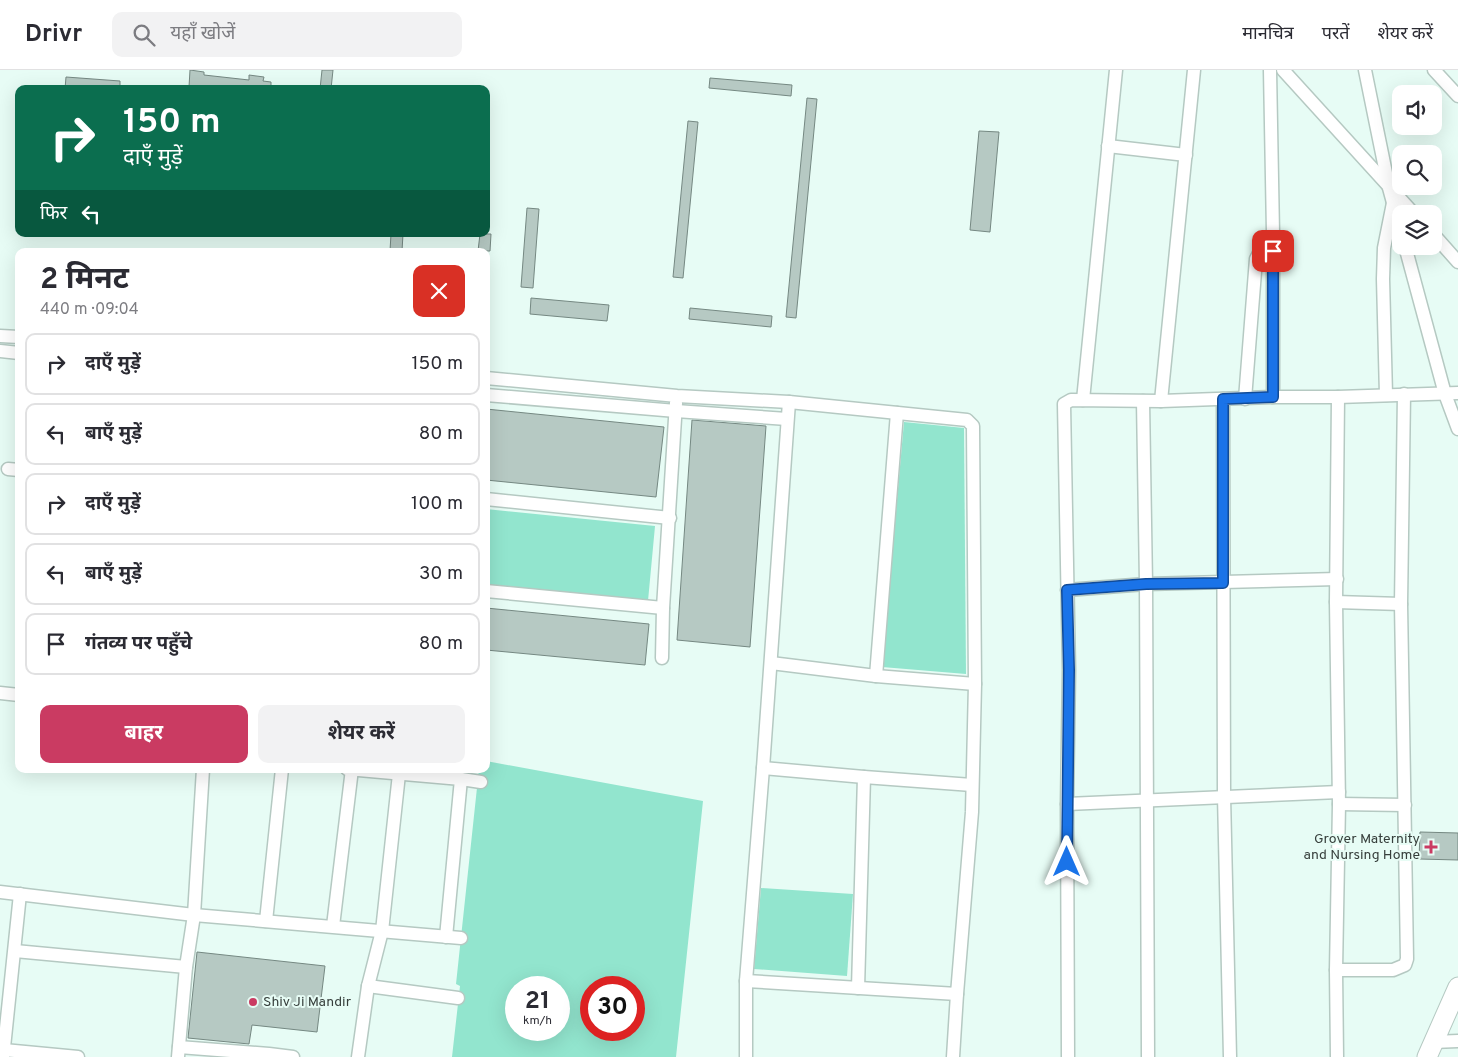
<!DOCTYPE html>
<html lang="hi">
<meta charset="utf-8">
<style>
body{margin:0;font-family:Overpass,"Noto Sans Devanagari",sans-serif;background:#f2f2f3;color:#2b2b33;height:100vh;display:flex;flex-direction:column;font-size:19px;white-space:nowrap}
*{box-sizing:border-box;margin:0}
p{font-size:16px;color:#7c7c81}
.icon{flex:none;width:28px;height:28px;fill:none;stroke:currentColor;stroke-width:2;stroke-linecap:round;stroke-linejoin:round}
.map{position:relative;flex:1;overflow:hidden}
.details{position:absolute;left:15px;top:178px;width:475px;height:525px;display:flex;flex-direction:column;background:#fff;border-radius:10px;box-shadow:0 5px 20px #0002}
.details>*{flex:none}
.guide{position:absolute;left:15px;top:15px;width:475px;height:152px;border-radius:10px;box-shadow:0 5px 20px #0002;background:#0b6e4f;color:#fff;overflow:hidden}
.controls{position:absolute;left:1392px;top:15px;display:grid;gap:10px}
.controls a{display:grid;place-items:center;width:50px;height:50px;border-radius:10px;background:#fff;box-shadow:0 5px 20px #0002;font-size:25px}
.speed{position:absolute;left:505px;top:906px;display:flex;gap:10px;font-size:25px;font-weight:700;text-align:center}
.speed>*{display:grid;place-content:center;width:65px;height:65px;border-radius:50%;background:#fff;box-shadow:0 5px 20px #0002;line-height:1}
.speed small{font-size:12px;font-weight:400}
.speed .limit{border:8px solid #d22;background:#fff;color:#111}
.pin{position:absolute;display:grid;place-items:center;width:42px;height:42px;color:#fff;margin:-21px;border-radius:10px;box-shadow:0 2px 8px #0006}
.me{position:absolute;width:55px;margin:-28px;rotate:0deg;stroke-linejoin:round;filter:drop-shadow(0 0 4px #0008)}
.turn{display:flex;align-items:center;gap:18px;height:105px;padding:0 25px;font-size:22px}
.turn .icon{width:65px;height:65px;stroke-width:2.5}
.turn b{display:block;font-size:35px;line-height:42px}
.then{display:flex;align-items:center;height:48px;padding:0 25px;background:#0003;gap:10px;font-size:19px}
.round{display:grid;place-items:center;flex:none;width:52px;height:52px;border-radius:10px;background:#f2f2f3}
.head{display:flex;align-items:center;justify-content:space-between;height:85px;padding:0 25px}
h1{font-size:30px;font-weight:700;line-height:38px}
.primary-button{display:flex;gap:10px;margin-top:auto;padding:10px 25px}
.primary-button a{flex:1;height:58px;border-radius:10px;background:#ca3b62;color:#fff;font-size:20px;font-weight:700;line-height:58px;text-align:center}
.primary-button a+a{background:#f2f2f3;color:#2b2b33}
ul{padding:0;list-style:none}
li{display:flex;align-items:center;gap:15px;height:62px;margin:0 10px 8px;padding:0 15px;border:2px solid #e1e1e2;border-radius:10px}
li div{flex:1}
li b{display:block;font-size:19px}
li em{font-style:normal}
header{display:flex;align-items:center;gap:30px;box-sizing:border-box;height:70px;padding:0 25px;background:#fff;border-bottom:1px solid #e1e1e2}
header strong{font-size:24px}
nav{display:flex;gap:28px;margin-inline-start:auto;font-size:18px}
.search{width:350px;height:45px;background:#f2f2f3;display:flex;align-items:center;gap:12px;box-sizing:border-box;padding:0 18px;border-radius:10px;color:#7c7c81;font-size:19px}
.map>svg:first-child{display:block}
</style>
<header>
<strong>Drivr</strong>
<div class="search"><svg class="icon" aria-label="search" viewBox="0 0 24 24"><circle cx="10" cy="10" r="6"/><path d="M15 15l6 6"/></svg>यहाँ खोजें</div>
<nav><a>मानचित्र</a><a>परतें</a><a>शेयर करें</a></nav>
</header>
<div class="map">
<svg width="1458" height="987" viewBox="0 0 1458 987">
<rect width="100%" height="100%" fill="#e7fcf5"/>
<g fill="#92e5ce" fill-rule="evenodd">
<path d="M904 352 964 358 966 604 882 597Z"/>
<path d="M486 439 655 456 648 531 486 515Z"/>
<path d="M486 691 703 731 676 987H452L460 916 456 914 479 699H486ZM516 918H559V960H516ZM591 918H634V960H591Z"/>
<path d="M761 818 853 824 847 906 754 899Z"/>
</g>
<g fill="#b6c9c3" stroke="#758882">
<path d="M190 0 204 2V5L249 10V5L264 7 263 11 271 12V19H204L189 17Z"/>
<path d="M322 0H333L331 19H320Z"/>
<path d="M66 7 120 11V19H65Z"/>
<path d="M710 8 792 15 791 26 709 18Z"/>
<path d="M807 28 817 29 796 248 786 247Z"/>
<path d="M688 51 698 52 683 208 673 207Z"/>
<path d="M979 61 999 62 990 162 970 160Z"/>
<path d="M527 138 539 139 533 218 521 217Z"/>
<path d="M391 164H403L402 181H390Z"/>
<path d="M480 164H491L490 181H478Z"/>
<path d="M531 228 609 235 607 251 530 244Z"/>
<path d="M690 238 772 246 771 257 689 249Z"/>
<path d="M486 339 664 357 656 427 486 410Z"/>
<path d="M692 350 766 356 750 577 677 570Z"/>
<path d="M486 538 649 554 645 595 486 580Z"/>
<path d="M1420 762 1458 763V790L1419 789Z"/>
<path d="M197 882 325 896 317 962 252 955 249 974 188 968Z"/>
</g>
<g fill="none" stroke-linecap="round" stroke-linejoin="round">
<g stroke="#b5c9c2" stroke-width="15">
<g id="street">
<path d="M1270 0 1273 163V327"/>
<path d="M1283 0 1414 144"/>
<path d="M1365 0 1389 118 1401 162"/>
<path d="M1434 0 1458 26"/>
<path d="M1108 76 1186 85"/>
<path d="M1434 165 1458 192"/>
<path d="M1405 176 1445 324 1458 359"/>
<path d="M0 266 19 267"/>
<path d="M0 281 19 283"/>
<path d="M486 308 677 326 789 332 967 350 973 356 975 614 972 742 957 924 746 911"/>
<path d="M486 325 676 341 787 349"/>
<path d="M1386 325 1383 209 1384 178 1393 133"/>
<path d="M1223 329 1224 726 1230 987"/>
<path d="M1245 329 1256 189 1259 183 1273 163"/>
<path d="M1083 330 1116 0"/>
<path d="M1143 331 1146 514 1148 987"/>
<path d="M1161 331 1194 0"/>
<path d="M8 399 19 400"/>
<path d="M486 429 670 448"/>
<path d="M1067 520 1146 514 1337 509"/>
<path d="M486 521 663 538"/>
<path d="M1336 532 1401 534"/>
<path d="M662 588 663 538 676 333"/>
<path d="M771 593 876 606 975 614"/>
<path d="M876 606 897 343"/>
<path d="M0 623 19 625"/>
<path d="M763 698 864 707 972 715"/>
<path d="M347 699 461 709 446 867"/>
<path d="M461 709 481 712"/>
<path d="M1067 734 1339 722"/>
<path d="M1339 734 1405 735"/>
<path d="M0 822 194 845 461 868"/>
<path d="M266 851 282 699"/>
<path d="M333 856 352 699"/>
<path d="M15 881 186 897"/>
<path d="M1336 900H1393L1405 895 1407 889 1401 534 1404 324"/>
<path d="M368 916 458 928"/>
<path d="M858 918 864 707"/>
<path d="M1433 972 1458 971"/>
<path d="M179 977 269 984 293 987"/>
<path d="M4 980 78 987"/>
<path d="M3 987 20 824"/>
<path d="M178 987 186 897 194 845 203 699"/>
<path d="M358 987 368 916 382 861 399 704"/>
<path d="M746 987V911L763 698 789 332"/>
<path d="M953 987 957 924"/>
<path d="M1068 987 1067 734 1069 600 1064 334 1071 330 1161 331 1273 327H1338L1458 323"/>
<path d="M1337 987 1336 900 1339 734 1336 532 1338 327"/>
</g>
</g>
<g stroke="#b5c9c2" stroke-width="21">
<path id="secondary" d="M1427 987 1458 917"/>
</g>
<use href="#street" stroke="#fff" stroke-width="12"/>
<use href="#secondary" stroke="#fff" stroke-width="19"/>
</g>
<g fill="none" stroke-linecap="round" stroke-linejoin="round">
<g stroke="#114b97" stroke-width="12">
<path id="route" d="M1067 792 1069 600 1067 520 1146 514 1223 513V329L1273 327V181"/>
</g>
<use href="#route" stroke="#1a73e8" stroke-width="9"/>
</g>
<g fill="#ca3b62" stroke="#e7fcf5" stroke-width="2">
<path d="M1428.5 769.5h5v5h5v5h-5v5h-5v-5h-5v-5h5z"/>
<circle cx="253" cy="932" r="5"/>
</g>
<g text-anchor="middle" dominant-baseline="central" stroke-width="4" stroke-linejoin="round" paint-order="stroke">
<g font-size="14" fill="#373f3c" stroke="#e7fcf5" text-anchor="end">
<text x="1420" y="769">Grover Maternity<tspan x="1420" dy="16">and Nursing Home</tspan></text>
<text x="263" y="932" text-anchor="start">Shiv Ji Mandir</text>
</g>
</g>
</svg>
<div class="controls">
<a><svg class="icon" aria-label="sound" viewBox="0 0 24 24"><path d="M4 9h4l5-4v14l-5-4H4zM17 9q2 3 0 6"/></svg></a>
<a><svg class="icon" aria-label="search" viewBox="0 0 24 24"><circle cx="10" cy="10" r="6"/><path d="M15 15l6 6"/></svg></a>
<a><svg class="icon" aria-label="layers" viewBox="0 0 24 24"><path d="M12 4l9 5-9 5-9-5zM3 14l9 5 9-5"/></svg></a>
</div>
<div class="speed"><div>21<small>km/h</small></div><div class="limit">30</div></div>
<div class="pin" style="left:1273px;top:181px;background:#d93025"><svg class="icon" aria-label="arrive" viewBox="0 0 24 24"><path d="M6 21V4h12l-3 4 3 4H6"/></svg></div>
<svg class="me" style="left:1067px;top:792px" viewBox="-20 -20 40 40"><path d="M0-17L14 15 0 8-14 15z" fill="#1a73e8" stroke="#fff" stroke-width="4"/></svg>
<div class="guide">
<div class="turn"><svg class="icon" aria-label="right" viewBox="0 0 24 24"><path d="M7 20v-9h11M14 6l5 5-5 5"/></svg><div><b>150 m</b>दाएँ मुड़ें</div></div>
<div class="then">फिर<svg class="icon" aria-label="left" viewBox="0 0 24 24"><path d="M17 20v-9H6M10 6l-5 5 5 5"/></svg></div>
</div>
<section class="details">
<div class="head"><div><h1>2 मिनट</h1><p>440 m · 09:04</p></div><a class="round" style="background:#d93025;color:#fff"><svg class="icon" aria-label="close" viewBox="0 0 24 24"><path d="M6 6l12 12M18 6L6 18"/></svg></a></div>
<ul>
<li><svg class="icon" aria-label="right" viewBox="0 0 24 24"><path d="M7 20v-9h11M14 6l5 5-5 5"/></svg><div><b>दाएँ मुड़ें</b></div><em>150 m</em></li>
<li><svg class="icon" aria-label="left" viewBox="0 0 24 24"><path d="M17 20v-9H6M10 6l-5 5 5 5"/></svg><div><b>बाएँ मुड़ें</b></div><em>80 m</em></li>
<li><svg class="icon" aria-label="right" viewBox="0 0 24 24"><path d="M7 20v-9h11M14 6l5 5-5 5"/></svg><div><b>दाएँ मुड़ें</b></div><em>100 m</em></li>
<li><svg class="icon" aria-label="left" viewBox="0 0 24 24"><path d="M17 20v-9H6M10 6l-5 5 5 5"/></svg><div><b>बाएँ मुड़ें</b></div><em>30 m</em></li>
<li><svg class="icon" aria-label="arrive" viewBox="0 0 24 24"><path d="M6 21V4h12l-3 4 3 4H6"/></svg><div><b>गंतव्य पर पहुँचे</b></div><em>80 m</em></li>
</ul>
<div class="primary-button"><a>बाहर</a><a>शेयर करें</a></div>
</section>
</div>
